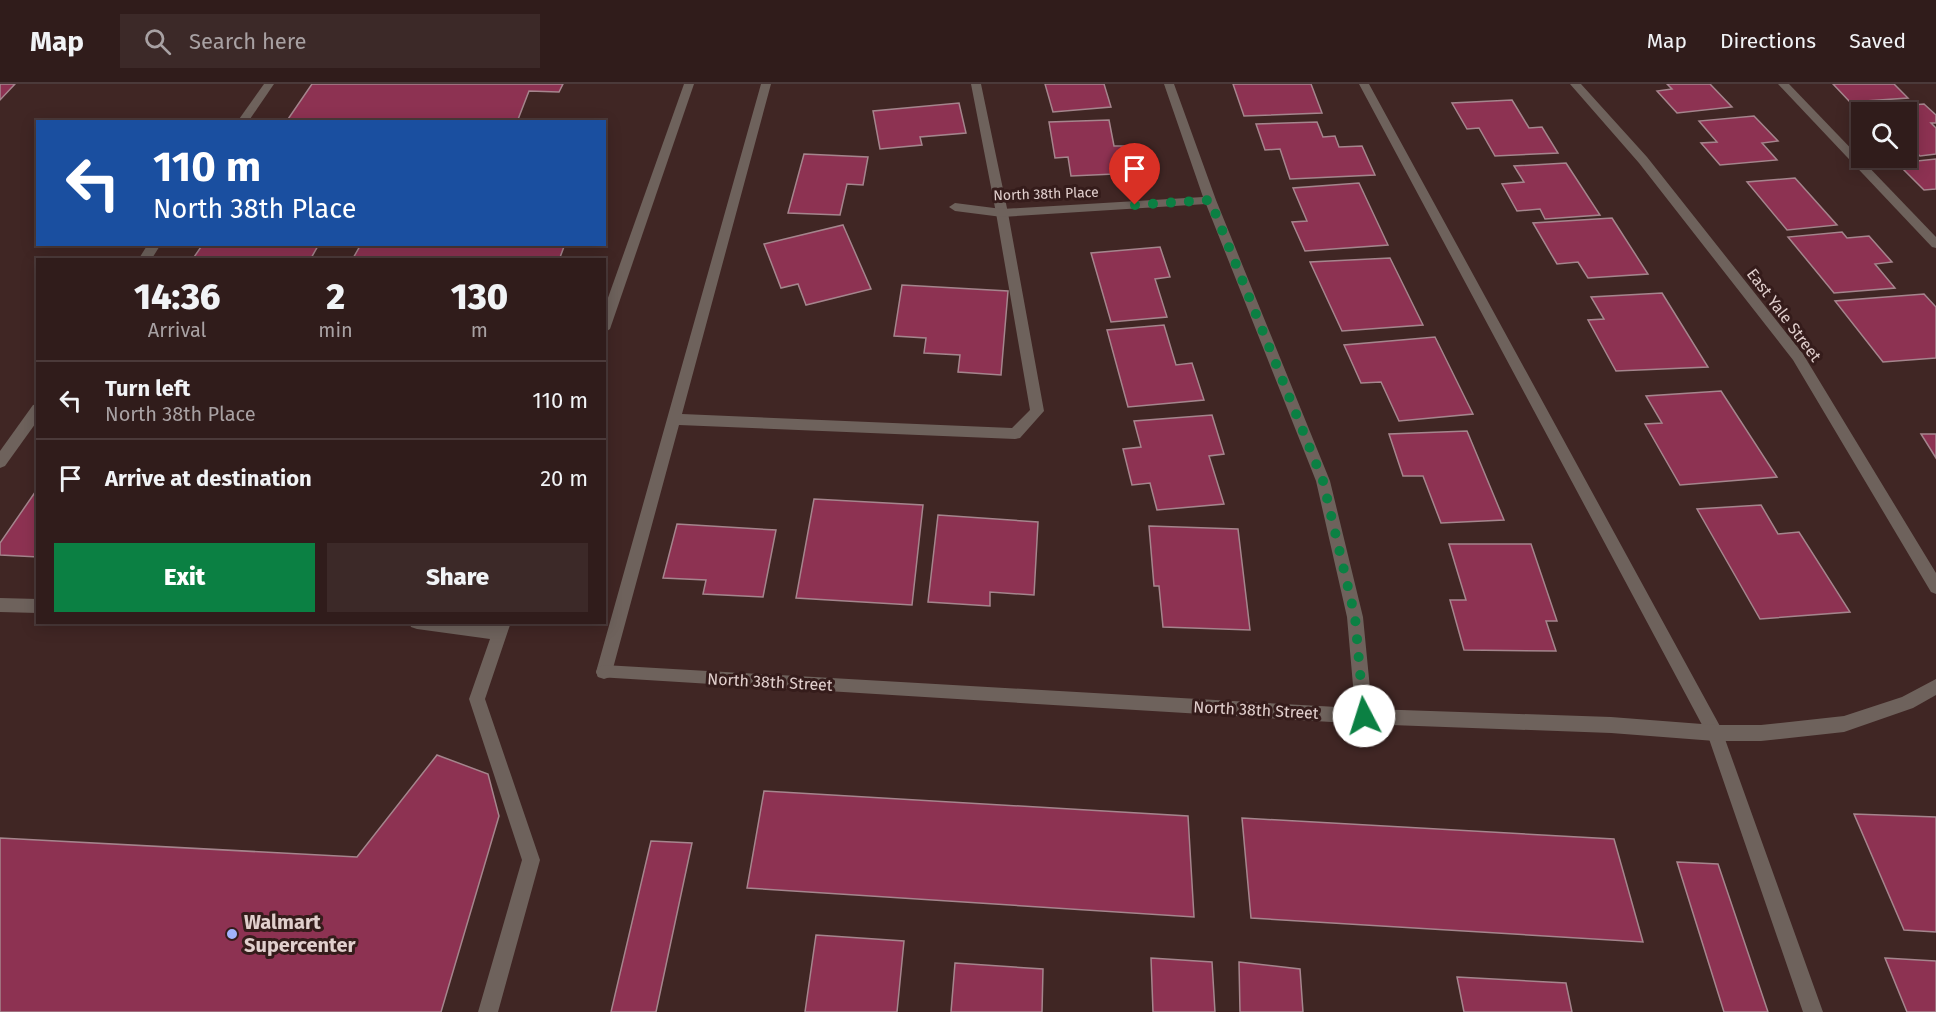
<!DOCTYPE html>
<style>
body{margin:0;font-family:"Fira Sans",sans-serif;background:#3c2928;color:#f1f3f6;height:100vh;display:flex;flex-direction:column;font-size:22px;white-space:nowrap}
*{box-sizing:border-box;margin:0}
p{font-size:20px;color:#a8a1a3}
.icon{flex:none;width:33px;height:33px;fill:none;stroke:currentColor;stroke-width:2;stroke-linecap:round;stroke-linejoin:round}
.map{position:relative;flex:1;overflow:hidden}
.sheet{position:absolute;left:36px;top:174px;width:570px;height:366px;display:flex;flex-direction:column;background:#301c1b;border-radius:0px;box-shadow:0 3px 15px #0003,0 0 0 2px #4b3a3a}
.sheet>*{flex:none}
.top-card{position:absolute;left:36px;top:36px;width:570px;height:126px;border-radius:0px;box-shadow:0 3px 15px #0003,0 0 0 2px #4b3a3a;background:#1a4fa0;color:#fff;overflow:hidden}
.controls{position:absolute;left:1851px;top:18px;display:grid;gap:12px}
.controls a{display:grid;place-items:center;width:66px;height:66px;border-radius:0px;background:#301c1b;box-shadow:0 3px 15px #0003,0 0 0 2px #4b3a3a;font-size:30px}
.pin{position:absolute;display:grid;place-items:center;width:51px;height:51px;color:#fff;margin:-62px -26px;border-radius:50% 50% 50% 0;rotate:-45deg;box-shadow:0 0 6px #0007}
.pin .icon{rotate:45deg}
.me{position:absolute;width:66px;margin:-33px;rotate:355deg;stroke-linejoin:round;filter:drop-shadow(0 0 4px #0008)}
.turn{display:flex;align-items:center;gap:21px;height:126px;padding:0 18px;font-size:27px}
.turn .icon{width:78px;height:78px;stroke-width:2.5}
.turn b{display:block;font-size:42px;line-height:51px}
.eta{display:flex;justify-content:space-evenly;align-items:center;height:102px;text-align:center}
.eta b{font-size:36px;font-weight:800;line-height:42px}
.button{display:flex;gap:12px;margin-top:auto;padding:12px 18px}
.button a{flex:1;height:69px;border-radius:0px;background:#0b8043;color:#fff;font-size:24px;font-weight:800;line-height:69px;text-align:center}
.button a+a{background:#3c2928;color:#f1f3f6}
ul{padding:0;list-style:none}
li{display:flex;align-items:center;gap:18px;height:78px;padding:0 18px;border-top:2px solid #4b3a3a}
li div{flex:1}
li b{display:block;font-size:22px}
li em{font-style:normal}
header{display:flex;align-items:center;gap:36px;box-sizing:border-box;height:84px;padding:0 30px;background:#301c1b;border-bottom:2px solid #4b3a3a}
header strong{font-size:28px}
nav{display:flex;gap:33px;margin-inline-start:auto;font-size:21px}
.search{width:420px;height:54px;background:#3c2928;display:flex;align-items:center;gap:15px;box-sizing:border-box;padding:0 21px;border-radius:0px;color:#a8a1a3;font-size:22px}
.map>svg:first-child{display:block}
</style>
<header>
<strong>Map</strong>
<div class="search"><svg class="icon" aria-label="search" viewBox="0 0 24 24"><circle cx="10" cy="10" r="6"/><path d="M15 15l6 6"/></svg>Search here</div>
<nav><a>Map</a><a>Directions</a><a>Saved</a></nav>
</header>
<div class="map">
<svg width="1936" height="928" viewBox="0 0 1936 928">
<rect width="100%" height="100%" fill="#402624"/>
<g fill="#8d3252" stroke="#a5858d" stroke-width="1.5">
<path d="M0 0H15L0 16Z"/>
<path d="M312 0H563L559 8 529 7 517 38H286Z"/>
<path d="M1045 0H1104L1111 23 1053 28Z"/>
<path d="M1233 0H1311L1322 29 1244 32Z"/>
<path d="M1667 0H1710L1732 23 1677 29 1657 7 1672 5Z"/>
<path d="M1833 0H1894L1908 14 1850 18Z"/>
<path d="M1512 16 1529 44 1542 43 1558 69 1495 72 1479 44 1467 45 1452 19Z"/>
<path d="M959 19 966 49 920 53 922 61 880 65 873 27Z"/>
<path d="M1924 20 1936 31V39H1931L1936 44V70L1920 72 1906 59V28H1876L1872 24Z"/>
<path d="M1754 32 1778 57 1762 59 1777 76 1720 81 1701 59 1717 58 1699 37Z"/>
<path d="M1109 36 1114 62H1130L1136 89 1071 92 1068 73 1055 74 1049 38Z"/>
<path d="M1317 38 1323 53 1335 52 1339 63 1362 62 1375 91 1290 95 1280 65 1265 66 1256 40Z"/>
<path d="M804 70 868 73 863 101 847 100 840 131 788 129Z"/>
<path d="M1936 75V105L1924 106 1897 79Z"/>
<path d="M1566 79 1600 131 1545 135 1540 125 1517 127 1502 100 1524 98 1514 82Z"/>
<path d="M1795 94 1837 141 1787 146 1747 98Z"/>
<path d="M1359 99 1388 161 1305 167 1292 138 1307 137 1293 104Z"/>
<path d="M1612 134 1648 190 1588 194 1578 178 1557 180 1533 139Z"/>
<path d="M843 141 871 205 806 221 798 200 781 204 764 160Z"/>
<path d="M1842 148 1847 154 1869 152 1892 178 1875 180 1895 204 1834 209 1788 153Z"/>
<path d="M203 160H319L310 176H192Z"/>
<path d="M387 160H565L559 176H352L360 162 385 163Z"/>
<path d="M1160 163 1170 193 1155 195 1167 233 1111 238 1091 169Z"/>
<path d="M1390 174 1423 241 1342 247 1310 178Z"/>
<path d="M902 201 1008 207 1001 291 958 288 960 271 924 269 926 254 894 252Z"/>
<path d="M1662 209 1708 283 1616 287 1588 236 1604 235 1591 213Z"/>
<path d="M1924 210 1936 223V274L1883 278 1835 217Z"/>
<path d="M1164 241 1176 281 1192 279 1204 316 1128 323 1107 246Z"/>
<path d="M1435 253 1473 330 1399 337 1381 298 1361 299 1344 261Z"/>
<path d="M1721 307 1777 393 1680 401 1645 340 1662 339 1646 312Z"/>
<path d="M1212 331 1224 370 1209 372 1224 420 1157 426 1150 399 1132 401 1123 365 1141 363 1134 337Z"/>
<path d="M1467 347 1504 436 1441 439 1423 392H1403L1389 350Z"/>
<path d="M1921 350H1936V374Z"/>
<path d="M38 404V473L0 471V459Z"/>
<path d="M814 415 923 421 912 521 796 514Z"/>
<path d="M1761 421 1778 450 1799 448 1850 528 1760 535 1697 425Z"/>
<path d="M938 431 1038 438 1034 511 990 508V522L928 518Z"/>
<path d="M677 440 776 446 763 513 703 510 706 496 663 494Z"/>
<path d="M1149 442 1238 445 1250 546 1163 543 1159 502H1154Z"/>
<path d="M1449 460H1531L1557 537H1546L1556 567 1464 566 1450 516H1466Z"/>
<path d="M437 671 488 690 499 732 441 928H0V754L357 773Z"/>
<path d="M764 707 1188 732 1194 833 747 804Z"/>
<path d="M1854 730 1936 733V848L1904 846Z"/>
<path d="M1242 734 1614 755 1643 858 1251 834Z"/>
<path d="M651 757 692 759 656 928H611Z"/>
<path d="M1677 778 1718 780 1768 928H1724Z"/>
<path d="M816 851 904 857 897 928H805Z"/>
<path d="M1151 874 1212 878 1215 928H1153Z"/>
<path d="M1885 874 1936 877V928H1907Z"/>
<path d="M1239 878 1300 885 1303 928H1240Z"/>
<path d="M955 879 1043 885 1042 928H951Z"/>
<path d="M1457 893 1566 899 1572 928H1464Z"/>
</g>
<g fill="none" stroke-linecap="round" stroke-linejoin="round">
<g fill="#6e625c" fill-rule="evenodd">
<path d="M264 0H274L248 38H237Z"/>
<path d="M684 0H694L610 245 604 249V225Z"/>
<path d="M761 0H771L682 330 1012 344 1030 326 996 129 971 0H981L1008 129 1044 327 1020 354 1015 355 679 341 612 588 610 593 604 595 598 593 596 588Z"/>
<path d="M1359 0H1369L1721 644 1823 928H1803L1708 652Z"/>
<path d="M1778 0H1789L1936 153V164L1932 163Z"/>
<path d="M148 160H161L151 176H138Z"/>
<path d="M38 320V336L5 382 0 384V367L33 321Z"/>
<path d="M0 514 38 515V529L0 528Z"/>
<path d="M409 538H473L494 541 495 538H511L485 615 540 776 498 928H478L522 776 469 615 490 555 417 545 411 543Z"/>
</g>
<g fill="#6e625c" fill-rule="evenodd">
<path d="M1164 0H1174L1216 116 1330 397 1363 533 1372 625 1611 633 1715 641H1761L1844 632 1902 613 1936 595V611L1913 624 1844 648 1761 657H1715L1611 649 1364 640 598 593 596 588 598 583 604 581 1355 624 1347 533 1316 397 1206 120 1002 133 955 127 949 123 955 119 1002 125 1203 113Z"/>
<path d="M1570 0H1581L1647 73 1803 270 1936 489V510L1931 508 1793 276 1639 79Z"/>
</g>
</g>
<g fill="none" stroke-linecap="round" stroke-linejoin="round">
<path stroke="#0b8043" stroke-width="10" stroke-dasharray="0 18" d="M1135 121 1210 116 1323 397 1355 533 1364 632"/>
</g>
<circle fill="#a2b2fd" stroke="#351c1b" stroke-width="2" cx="232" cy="850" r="6"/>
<g text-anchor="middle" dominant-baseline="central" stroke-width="6" stroke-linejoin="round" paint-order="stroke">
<g font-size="14" fill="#e1cfcd" stroke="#351c1b">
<text transform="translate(1046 110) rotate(-2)">North 38th Place</text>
</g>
<g font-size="16" fill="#e1cfcd" stroke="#351c1b">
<text transform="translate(1784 231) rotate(53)">East Yale Street</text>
<text transform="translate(770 598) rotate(3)">North 38th Street</text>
<text transform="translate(1256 626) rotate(3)">North 38th Street</text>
</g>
<g font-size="20" font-weight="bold" fill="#e1cfcd" stroke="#351c1b" text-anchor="start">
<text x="244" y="838">Walmart<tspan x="244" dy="23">Supercenter</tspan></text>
</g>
</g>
</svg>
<div class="controls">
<a><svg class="icon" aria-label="search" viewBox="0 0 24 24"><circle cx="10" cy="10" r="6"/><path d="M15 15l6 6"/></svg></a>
</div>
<div class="pin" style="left:1135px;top:121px;background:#d93025"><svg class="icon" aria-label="arrive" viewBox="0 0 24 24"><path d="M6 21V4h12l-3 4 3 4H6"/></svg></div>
<svg class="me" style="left:1364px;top:632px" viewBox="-20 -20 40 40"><circle r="19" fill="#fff"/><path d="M0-13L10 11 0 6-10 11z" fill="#0b8043"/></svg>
<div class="top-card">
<div class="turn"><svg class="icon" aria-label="left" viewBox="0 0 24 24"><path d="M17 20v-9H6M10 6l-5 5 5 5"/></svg><div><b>110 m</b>North 38th Place</div></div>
</div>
<section class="sheet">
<div class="eta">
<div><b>14:36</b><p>Arrival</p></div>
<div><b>2</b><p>min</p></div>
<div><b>130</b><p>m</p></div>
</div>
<ul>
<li><svg class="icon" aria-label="left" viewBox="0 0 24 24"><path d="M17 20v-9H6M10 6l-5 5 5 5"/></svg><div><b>Turn left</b><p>North 38th Place</p></div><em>110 m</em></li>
<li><svg class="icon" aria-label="arrive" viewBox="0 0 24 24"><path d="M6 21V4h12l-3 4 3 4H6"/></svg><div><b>Arrive at destination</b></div><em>20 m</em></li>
</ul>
<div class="button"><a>Exit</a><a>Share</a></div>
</section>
</div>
